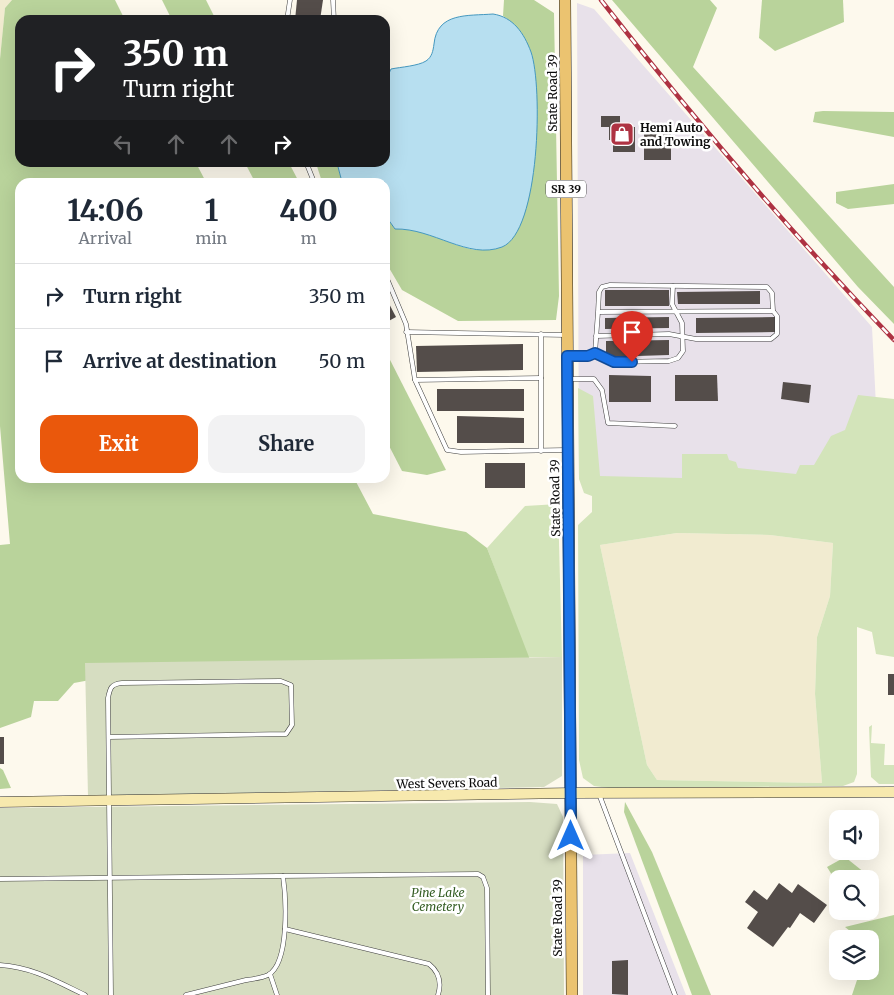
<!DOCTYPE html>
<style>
body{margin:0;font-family:Merriweather,serif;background:#f2f2f3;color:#1f2937;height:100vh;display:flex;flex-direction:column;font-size:19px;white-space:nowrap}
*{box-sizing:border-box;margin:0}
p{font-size:16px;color:#747a83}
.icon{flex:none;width:28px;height:28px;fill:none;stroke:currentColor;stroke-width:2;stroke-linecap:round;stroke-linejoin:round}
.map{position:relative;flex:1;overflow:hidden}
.panel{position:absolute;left:15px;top:178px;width:375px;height:305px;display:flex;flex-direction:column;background:#fff;border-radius:15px;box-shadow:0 5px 20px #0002}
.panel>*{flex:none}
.hud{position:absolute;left:15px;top:15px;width:375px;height:152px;border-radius:15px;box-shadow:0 5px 20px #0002;background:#202124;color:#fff;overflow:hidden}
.fabs{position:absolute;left:829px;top:810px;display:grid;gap:10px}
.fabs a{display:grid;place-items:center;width:50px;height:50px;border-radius:10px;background:#fff;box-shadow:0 5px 20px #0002;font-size:25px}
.pin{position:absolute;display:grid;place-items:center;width:42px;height:42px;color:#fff;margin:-51px -21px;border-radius:50% 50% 50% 0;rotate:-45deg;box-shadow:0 0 5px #0007}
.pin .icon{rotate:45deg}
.me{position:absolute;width:55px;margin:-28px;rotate:0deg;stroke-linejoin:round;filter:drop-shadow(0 0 4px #0008)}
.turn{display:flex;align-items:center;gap:18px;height:105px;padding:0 25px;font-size:22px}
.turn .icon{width:65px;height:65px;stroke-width:2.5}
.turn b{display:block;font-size:35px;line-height:42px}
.lanes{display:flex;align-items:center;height:48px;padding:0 25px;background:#0003;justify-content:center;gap:25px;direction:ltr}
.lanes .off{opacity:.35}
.eta{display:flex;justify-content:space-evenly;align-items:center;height:85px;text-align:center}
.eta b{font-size:30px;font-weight:700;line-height:35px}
.cta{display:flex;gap:10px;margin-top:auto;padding:10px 25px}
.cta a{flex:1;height:58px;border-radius:15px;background:#ea580c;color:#fff;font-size:20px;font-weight:700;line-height:58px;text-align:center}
.cta a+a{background:#f2f2f3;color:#1f2937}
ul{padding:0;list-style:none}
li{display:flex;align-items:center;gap:15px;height:65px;padding:0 25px;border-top:1px solid #e0e1e3}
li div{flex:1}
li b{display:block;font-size:19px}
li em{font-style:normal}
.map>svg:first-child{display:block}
</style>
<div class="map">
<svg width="894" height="995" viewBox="0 0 894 995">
<rect width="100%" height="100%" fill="#fdf9ed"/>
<g fill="#e8e1ea">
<path d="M577 3 594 9 872 327 880 485 579 479Z"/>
<path d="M630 853 686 995H583V855Z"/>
</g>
<g fill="#f1ebd0">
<path d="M0 0H12L5 8 0 59Z"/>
<path d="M677 533 770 535 833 543 830 596 817 637 815 694 822 783 657 780 647 765 600 545Z"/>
</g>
<g fill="#d3e4ba" fill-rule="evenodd">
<path d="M578 388 593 396 600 476 682 478V454H727L729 460 736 462 738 468 796 474 800 465H814L831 436 845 430 858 395 894 399V657L876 654 872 632 857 627V774L854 782 843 786 609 788 594 786 583 778 579 760 578 525 592 512V496L584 493 579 479ZM677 533 770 535 833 543 830 596 817 637 815 694 822 783 657 780 647 765 600 545Z"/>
<path d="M558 504 562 657H528L487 548 525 506Z"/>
<path d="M872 725 871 743 885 744 884 765H894V784H879L871 777 869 727Z"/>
</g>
<g fill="#b9d39b">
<path d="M12 0H115L125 20H20V162L196 163 206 182H20V478H354L373 514 466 532 487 548 552 717 122 674 74 683 58 701H34L31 717 0 728V545L10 544 0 426V59L5 8Z"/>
<path d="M162 0H206L216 20H172Z"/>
<path d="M504 0H534L554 13 559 296 556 320 458 321 402 290 385 261V215L395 229C427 228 447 245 476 250L531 53C524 37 518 26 503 16Z"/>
<path d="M612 0H710L717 8 693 67 894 287V324L858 287Z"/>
<path d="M762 0H843L844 22 775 51 759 38Z"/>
<path d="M823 111 894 112V137L813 122 815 112Z"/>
<path d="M245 163H289L299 182H255Z"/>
<path d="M316 163H337L342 182H322Z"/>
<path d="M894 184V204L848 209 836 203V192Z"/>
<path d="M385 350 446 470 427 475 402 471 385 438Z"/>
<path d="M0 768 3 770 11 788 0 789Z"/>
<path d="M625 802 652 852 711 995H692L624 812Z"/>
<path d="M845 857 870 877 876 904 870 905V879H838L837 883 827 867Z"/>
<path d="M894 915V995H852L860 971H870V939H860L845 927Z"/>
</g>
<g fill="#d6ddc1">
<path d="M562 657V776L544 787 88 796 85 663Z"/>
<path d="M530 802 557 804 563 817 564 995H0V808Z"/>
</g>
<path fill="#b7dff0" stroke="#4598bf" d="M493 14C513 17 524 33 531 52 543 86 540 232 502 247 468 260 433 228 395 229L385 215V182H342L337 163 385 162V82L391 69C401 67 418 66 426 61 432 57 433 51 434 44 437 12 468 16 493 14Z"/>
<g fill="#544d4a">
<path d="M297 0H323L320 20H295Z"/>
<path d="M601 116H620V127H635V152H613V140H609V127H601Z"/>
<rect x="644" y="126" width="27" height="34"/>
<rect x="605" y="290" width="64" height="16"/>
<path d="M760 291V304H678L677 292Z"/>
<path d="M385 296 396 317 385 323Z"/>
<path d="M669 317V328L605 329V318Z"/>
<path d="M775 317V332L696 333V318Z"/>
<path d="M669 340V355L606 357V341Z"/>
<path d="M523 344V370L417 372 416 346Z"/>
<path d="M609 375 651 376V402H609Z"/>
<path d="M675 375H717L718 401H675Z"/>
<path d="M783 382 811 385 809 403 781 399Z"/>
<rect x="437" y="389" width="87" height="22"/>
<path d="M457 416 524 418V443H457Z"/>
<rect x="485" y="463" width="40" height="25"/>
<rect x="888" y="674" width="6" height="21"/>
<rect x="0" y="737" width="4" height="27"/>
<path d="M870 817 876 818V834H870Z"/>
<path d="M779 883 792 893 798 884 827 905 814 923 800 913 790 928 788 927 773 947 747 928 758 912 745 902 754 890 767 900Z"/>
<path d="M628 960V995L612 994V961Z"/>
</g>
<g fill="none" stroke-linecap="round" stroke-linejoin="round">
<g stroke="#3f3f3f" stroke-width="5">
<g id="lane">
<path d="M333 0 334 20"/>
<path d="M287 20 290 0"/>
<path d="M306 162 314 182"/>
<path d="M385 274 406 324 415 380 447 450 461 452 566 450"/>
<path d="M406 332 566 335"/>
<path d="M541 334V451"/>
<path d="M596 336 669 334 696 339H771L777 334V316L773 311"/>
<path d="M595 353 614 362 669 361 678 358 683 351 682 323 672 304 673 286"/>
<path d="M569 356H588L595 353 598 312 773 311 772 293 767 287 610 285 602 287 599 292 598 312"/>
<path d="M569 379H594L602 390 608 423 675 426"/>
<path d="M415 380 541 378"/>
<path d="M109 737 286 734 292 725 291 685 281 681 122 683C111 684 110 688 108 698L111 995"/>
<path d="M599 794 675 995"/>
<path d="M0 879 478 874 483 877 487 888 488 995"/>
<path d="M285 929 429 964C439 972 442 982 438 995"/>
<path d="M0 965C32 967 56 981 85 995"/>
<path d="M270 974 277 995"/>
<path d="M186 995C206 990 226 985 246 980 253 979 262 978 268 975 290 963 286 897 283 876"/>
</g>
</g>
<g stroke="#2e2e2e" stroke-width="11">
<path id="secondary" d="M0 802 571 793 894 792"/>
</g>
<g stroke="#1d1d1d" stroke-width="12">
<path id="primary" d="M565 0 572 995"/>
</g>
<use href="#lane" stroke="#fff" stroke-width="4"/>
<use href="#secondary" stroke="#f7e9ae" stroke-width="10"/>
<use href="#primary" stroke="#ebc370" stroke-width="11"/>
<g stroke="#ae3242" stroke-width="4.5">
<path id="rail" d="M601 0C693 118 790 232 894 340"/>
</g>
<use href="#rail" stroke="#fff" stroke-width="2.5" stroke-dasharray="8" stroke-linecap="butt"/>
</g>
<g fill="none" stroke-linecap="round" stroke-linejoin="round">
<g stroke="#114b97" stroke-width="12">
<path id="route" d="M571 836 567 356H588L595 353 614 362H632"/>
</g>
<use href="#route" stroke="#1a73e8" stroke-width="9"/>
</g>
<defs>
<g id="shop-square" transform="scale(1.25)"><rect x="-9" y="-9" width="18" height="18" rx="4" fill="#ae3242" stroke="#fff"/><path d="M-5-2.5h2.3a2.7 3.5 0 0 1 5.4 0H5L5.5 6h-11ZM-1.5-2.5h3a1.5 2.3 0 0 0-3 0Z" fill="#fff"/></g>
</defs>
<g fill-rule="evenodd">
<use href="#shop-square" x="622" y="134"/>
</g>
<g text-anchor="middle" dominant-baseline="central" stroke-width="5" stroke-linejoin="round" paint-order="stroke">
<rect fill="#fff" stroke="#555" stroke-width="1" x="546" y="180.5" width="40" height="17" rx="4"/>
<g font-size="11" font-weight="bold" fill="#0c0c0c">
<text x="566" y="189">SR 39</text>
</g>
<g font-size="12" fill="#0c0c0c" stroke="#fff">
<text transform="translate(552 93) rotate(-90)">State Road 39</text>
<text transform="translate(555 498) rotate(-91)">State Road 39</text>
<text transform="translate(447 783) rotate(-1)">West Severs Road</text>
<text transform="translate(557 918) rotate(-90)">State Road 39</text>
</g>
<g font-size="12" font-weight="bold" fill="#0c0c0c" stroke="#fff" text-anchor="start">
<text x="640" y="127">Hemi Auto<tspan x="640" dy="14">and Towing</tspan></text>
</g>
<g font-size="12" font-style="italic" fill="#345d23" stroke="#fff">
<text x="438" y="892">Pine Lake<tspan x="438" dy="14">Cemetery</tspan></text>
</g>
</g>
</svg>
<div class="fabs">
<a><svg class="icon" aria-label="sound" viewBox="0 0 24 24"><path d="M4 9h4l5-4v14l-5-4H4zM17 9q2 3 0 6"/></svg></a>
<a><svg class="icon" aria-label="search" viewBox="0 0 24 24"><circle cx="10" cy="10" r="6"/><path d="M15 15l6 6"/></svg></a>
<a><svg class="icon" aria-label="layers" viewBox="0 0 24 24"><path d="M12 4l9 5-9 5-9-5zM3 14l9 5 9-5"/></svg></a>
</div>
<div class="pin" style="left:632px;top:362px;background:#d93025"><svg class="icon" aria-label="arrive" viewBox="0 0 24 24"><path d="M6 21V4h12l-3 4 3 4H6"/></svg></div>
<svg class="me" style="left:571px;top:836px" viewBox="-20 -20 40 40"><path d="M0-17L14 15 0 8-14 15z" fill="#1a73e8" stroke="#fff" stroke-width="4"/></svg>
<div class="hud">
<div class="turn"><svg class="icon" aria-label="right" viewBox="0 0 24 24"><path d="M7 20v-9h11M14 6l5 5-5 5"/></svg><div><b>350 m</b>Turn right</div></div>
<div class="lanes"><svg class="icon off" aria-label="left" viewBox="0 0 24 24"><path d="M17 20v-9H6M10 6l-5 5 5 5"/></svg><svg class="icon off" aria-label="ahead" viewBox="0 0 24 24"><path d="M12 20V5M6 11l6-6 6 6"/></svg><svg class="icon off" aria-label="ahead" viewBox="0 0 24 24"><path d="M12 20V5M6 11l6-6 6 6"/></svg><svg class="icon" aria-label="right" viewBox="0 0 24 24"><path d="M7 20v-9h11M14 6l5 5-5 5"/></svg></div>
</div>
<section class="panel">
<div class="eta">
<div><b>14:06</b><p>Arrival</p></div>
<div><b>1</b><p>min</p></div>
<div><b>400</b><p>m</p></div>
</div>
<ul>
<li><svg class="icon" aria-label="right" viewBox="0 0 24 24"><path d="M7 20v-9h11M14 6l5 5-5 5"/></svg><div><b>Turn right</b></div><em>350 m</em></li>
<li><svg class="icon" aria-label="arrive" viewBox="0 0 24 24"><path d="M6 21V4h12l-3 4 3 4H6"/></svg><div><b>Arrive at destination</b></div><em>50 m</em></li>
</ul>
<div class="cta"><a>Exit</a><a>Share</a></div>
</section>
</div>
